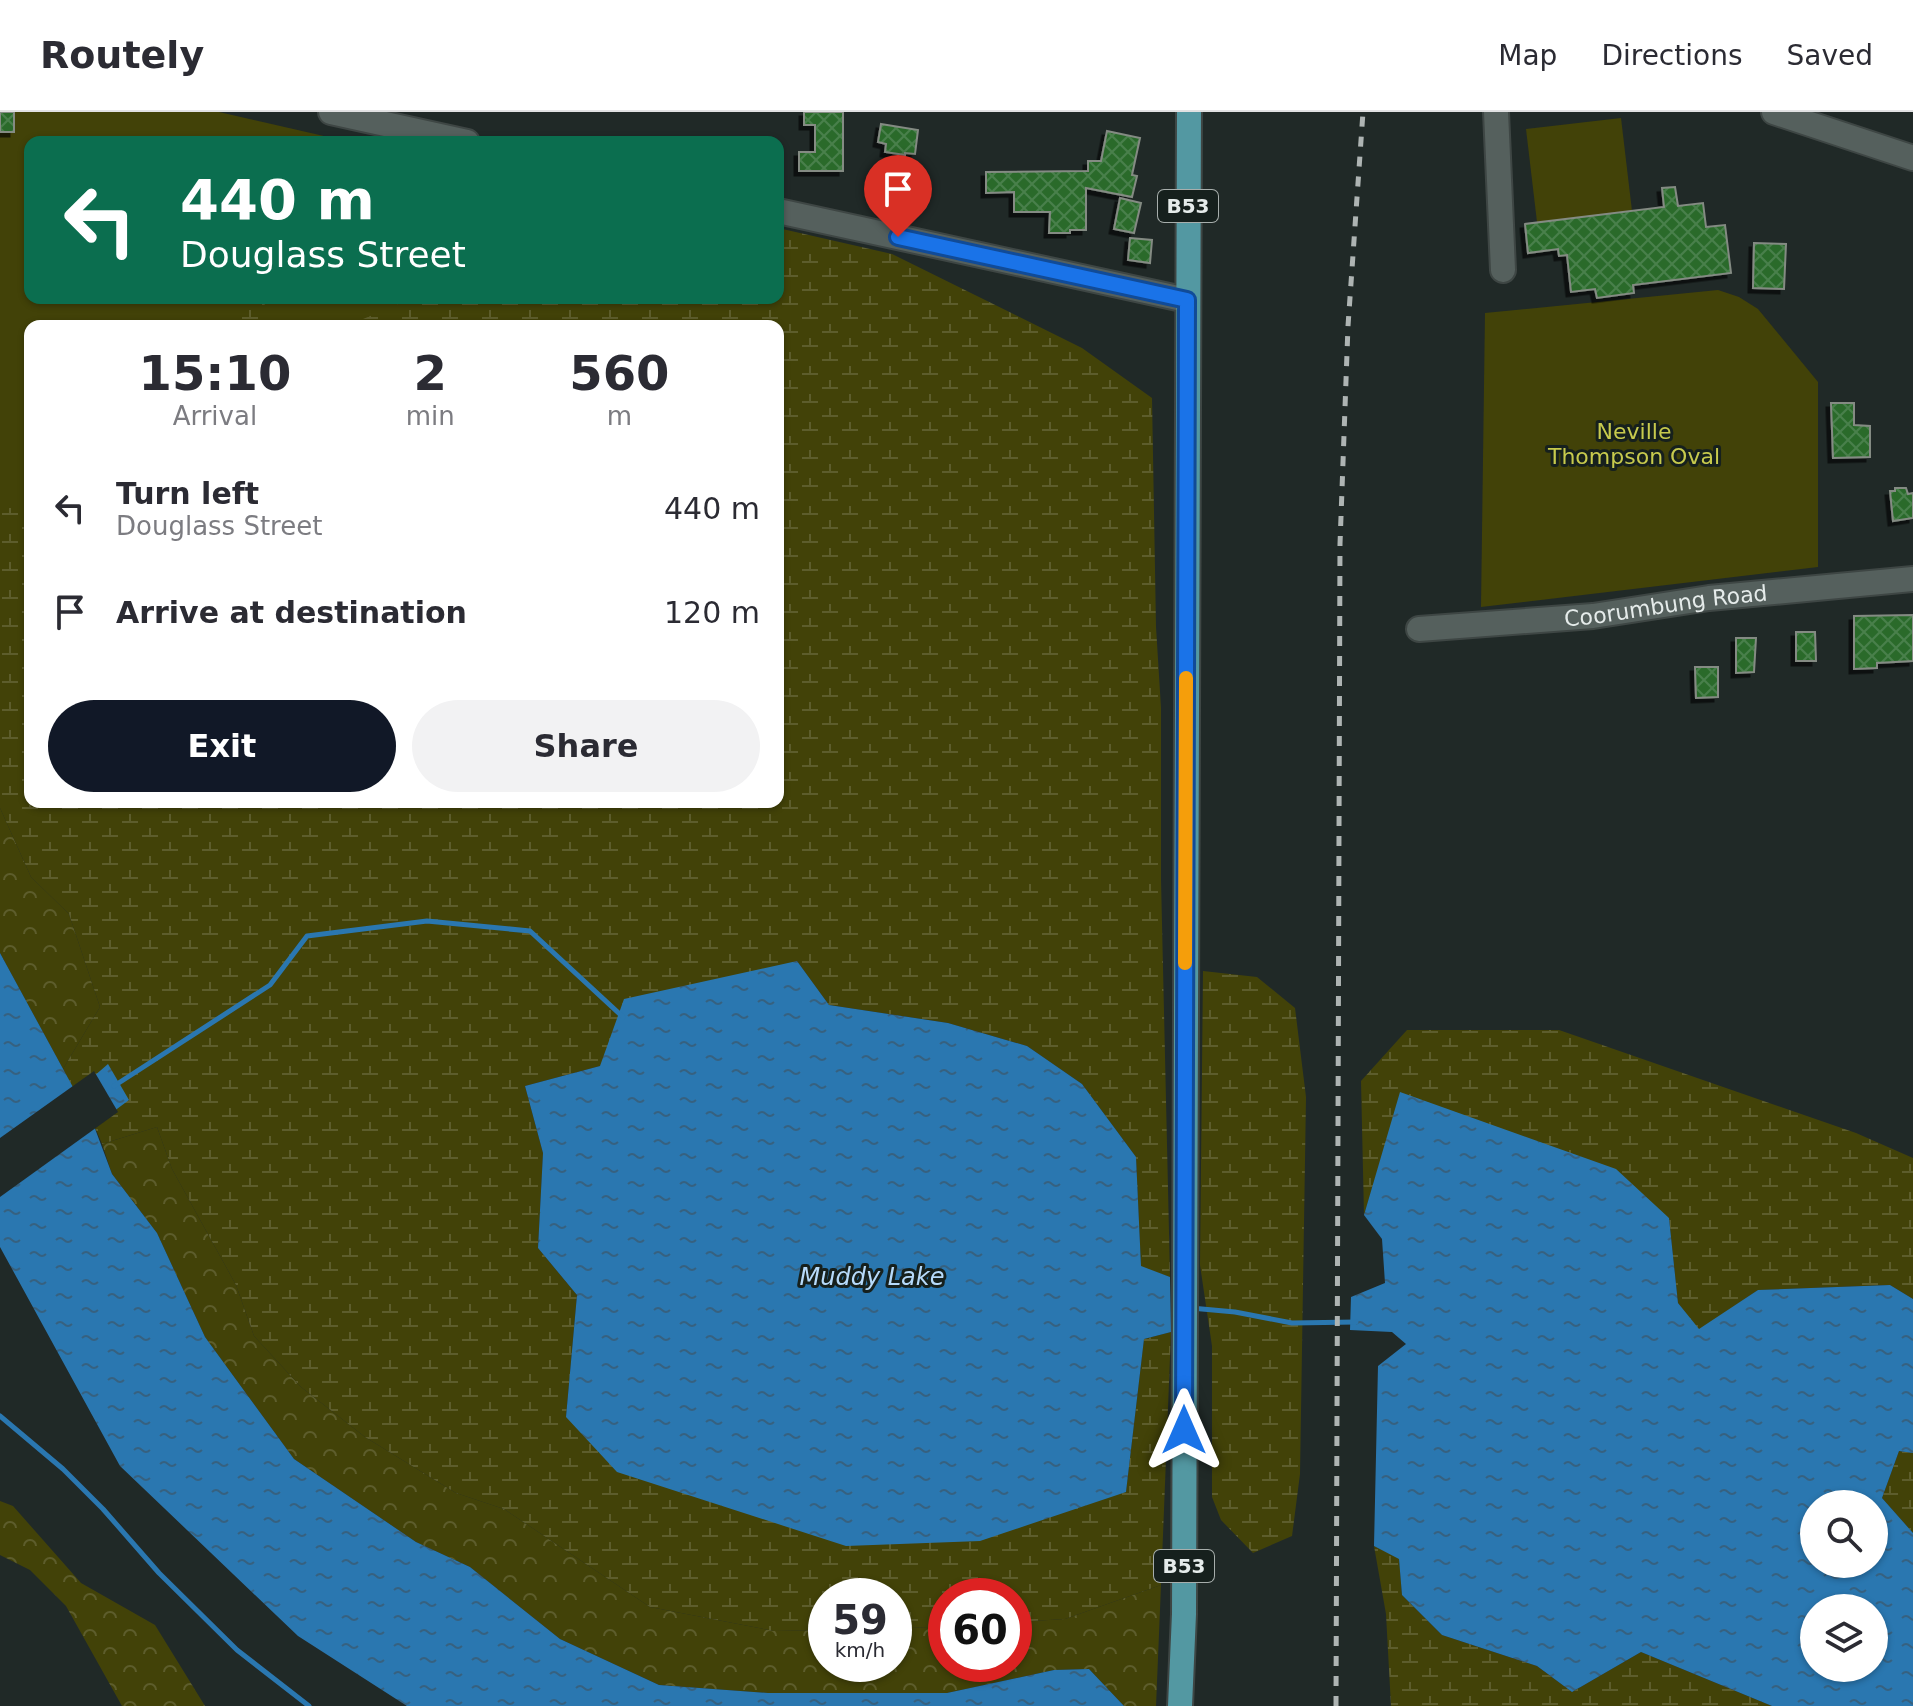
<!DOCTYPE html>
<style>
body{margin:0;font-family:"DejaVu Sans",sans-serif;background:#f2f2f3;color:#2b2b33;height:100vh;display:flex;flex-direction:column;font-size:30px;white-space:nowrap}
*{box-sizing:border-box;margin:0}
p{font-size:26px;color:#7c7c81}
.icon{flex:none;width:44px;height:44px;fill:none;stroke:currentColor;stroke-width:2;stroke-linecap:round;stroke-linejoin:round}
.map{position:relative;flex:1;overflow:hidden}
.details{position:absolute;left:24px;top:208px;width:760px;height:488px;display:flex;flex-direction:column;background:#fff;border-radius:16px;box-shadow:0 2px 6px #0004}
.details>*{flex:none}
.top-card{position:absolute;left:24px;top:24px;width:760px;height:168px;border-radius:16px;box-shadow:0 2px 6px #0004;background:#0b6e4f;color:#fff;overflow:hidden}
.buttons{position:absolute;left:1800px;top:1378px;display:grid;gap:16px}
.buttons a{display:grid;place-items:center;width:88px;height:88px;border-radius:50%;background:#fff;box-shadow:0 2px 6px #0004;font-size:40px}
.speed{position:absolute;left:808px;top:1466px;display:flex;gap:16px;font-size:40px;font-weight:700;text-align:center}
.speed>*{display:grid;place-content:center;width:104px;height:104px;border-radius:50%;background:#fff;box-shadow:0 2px 6px #0004;line-height:1}
.speed small{font-size:20px;font-weight:400}
.speed .limit{border:12px solid #d22;background:#fff;color:#111}
.pin{position:absolute;display:grid;place-items:center;width:68px;height:68px;color:#fff;margin:-82px -34px;border-radius:50% 50% 50% 0;rotate:-45deg;box-shadow:0 0 8px #0007}
.pin .icon{rotate:45deg}
.me{position:absolute;width:88px;margin:-44px;rotate:0deg;stroke-linejoin:round;filter:drop-shadow(0 0 6px #0008)}
.turn{display:flex;align-items:center;gap:28px;height:168px;padding:0 24px;font-size:36px}
.turn .icon{width:104px;height:104px;stroke-width:2.5}
.turn b{display:block;font-size:56px;line-height:68px}
.eta{display:flex;justify-content:space-evenly;align-items:center;height:136px;text-align:center}
.eta b{font-size:48px;font-weight:600;line-height:56px}
.cta{display:flex;gap:16px;margin-top:auto;padding:16px 24px}
.cta a{flex:1;height:92px;border-radius:48px;background:#111827;color:#fff;font-size:32px;font-weight:600;line-height:92px;text-align:center}
.cta a+a{background:#f2f2f3;color:#2b2b33}
ul{padding:0;list-style:none}
li{display:flex;align-items:center;gap:24px;height:104px;padding:0 24px}
li div{flex:1}
li b{display:block;font-size:30px}
li em{font-style:normal}
header{display:flex;align-items:center;gap:48px;box-sizing:border-box;height:112px;padding:0 40px;background:#fff;border-bottom:2px solid #e1e1e2}
header strong{font-size:38px}
nav{display:flex;gap:44px;margin-inline-start:auto;font-size:28px}
.map>svg:first-child{display:block}
</style>
<header>
<strong>Routely</strong>
<nav><a>Map</a><a>Directions</a><a>Saved</a></nav>
</header>
<div class="map">
<svg width="1913" height="1594" viewBox="0 0 1913 1594">
<defs>
<pattern id="forest-crowns" width="20" height="18" patternUnits="userSpaceOnUse" patternTransform="scale(2)"><rect width="20" height="18" fill="#424208"/><path d="M2 6a3 3 0 1 1 6 0M12 15a3 3 0 1 1 6 0" fill="none" stroke="#5d5d2c"/></pattern>
<pattern id="wetland-marsh" width="20" height="14" patternUnits="userSpaceOnUse" patternTransform="scale(2)"><rect width="20" height="14" fill="#424208"/><path d="M1 5h8M5 5V1M11 12h8M15 12V8" fill="none" stroke="#5d5d2c"/></pattern>
<pattern id="water-ripples" width="26" height="14" patternUnits="userSpaceOnUse" patternTransform="scale(2)"><rect width="26" height="14" fill="#2a77b0"/><path d="M2 4q2-2 4 0t4 0M15 11q2-2 4 0t4 0" fill="none" stroke="#366180"/></pattern>
<pattern id="building-cross-hatch" width="8" height="8" patternUnits="userSpaceOnUse" patternTransform="scale(2)"><rect width="8" height="8" fill="#2a6b2c"/><path d="M0 0l8 8M0 8l8-8" fill="none" stroke="#49804b"/></pattern>
<filter id="shadow"><feDropShadow dx="-4.5" dy="4.5" stdDeviation="0" flood-color="#0009"/></filter>
</defs>
<rect width="100%" height="100%" fill="#202927"/>
<g fill="#424208">
<path d="M0 0H219L350 30H30V186H473L401 214H30V396H0Z"/>
<path d="M1621 6 1632 99 1537 110 1526 17Z"/>
<path d="M1718 178 1739 185 1758 197 1818 270V455L1481 495 1485 201Z"/>
</g>
<g fill="url(#forest-crowns)">
<path d="M0 696 31 765 69 802 100 895 63 957 0 841Z"/>
<path d="M157 1015 172 1057 236 1173 254 1224 301 1275 365 1325 456 1381 504 1397 650 1495 774 1519 826 1518V1552H894V1517L946 1514V1552H1014V1510L1065 1507 1161 1473 1156 1594H1124L1089 1557 1054 1558 947 1581H768L659 1573 560 1527 470 1455 416 1430 294 1347 205 1225 157 1121 112 1062 102 1032Z"/>
<path d="M0 1389 13 1394 81 1471 155 1513 205 1594H122L66 1494 30 1458 0 1443Z"/>
</g>
<g fill="url(#wetland-marsh)">
<path d="M778 116 892 142 1082 236 1152 286 1156 515 1161 596V768L1170 1165 1141 1155 1136 1045 1082 972 1027 934 948 911 829 893 797 849 600 954 525 974 543 1041 538 1136 577 1183 566 1305 1126 1380 1144 1227 1171 1220 1161 1473 1065 1507 1014 1510V1484H946V1514L894 1517V1484H826V1518L774 1519 650 1495 504 1397 456 1381 365 1325 301 1275 254 1224 236 1173 172 1057 157 1015 102 1032 97 1020 63 957 100 895 69 802 31 765 0 696V396H30V690H778V214H346L402 191 406 186H778Z"/>
<path d="M239 186H265L264 205 266 214H240Z"/>
<path d="M1203 859 1257 865 1295 896 1306 985 1300 1362 1292 1424 1253 1441 1221 1408 1212 1385V1234L1200 1153Z"/>
<path d="M1407 918H1559L1856 1021 1913 1046V1187L1890 1173 1758 1178 1699 1218 1678 1191 1669 1106 1401 981 1364 1103 1361 969Z"/>
<path d="M1899 1339 1913 1341V1421L1882 1386Z"/>
<path d="M1374 1434 1399 1446 1402 1483 1442 1523 1537 1554 1572 1580 1641 1540 1772 1594H1391L1386 1502Z"/>
</g>
<g fill="url(#water-ripples)" fill-rule="evenodd">
<path d="M0 841 74 977 93 965 108 952 129 988 94 1014 112 1062 157 1121 205 1225 294 1347 416 1430 470 1455 560 1527 659 1573 768 1581H947L1054 1558 1089 1557 1124 1594H407L298 1524 120 1354 0 1135Z"/>
<path d="M797 849 829 893 948 911 1027 934 1082 972 1136 1045 1141 1154 1170 1165 1171 1220 1144 1227 1126 1380 980 1429 846 1434 617 1360 566 1305 577 1183 538 1136 543 1041 525 974 600 954 624 887Z"/>
<path d="M1400 980 1616 1057 1669 1106 1678 1191 1699 1217 1758 1178 1890 1173 1913 1187V1341L1899 1339 1882 1386 1913 1421V1594H1772L1641 1540 1572 1580 1537 1554 1442 1523 1402 1483 1399 1447 1374 1434 1378 1254 1406 1232 1392 1220 1350 1218 1351 1185 1385 1171 1382 1127 1364 1103ZM1814 1392H1874V1452H1814ZM1814 1496H1874V1556H1814Z"/>
</g>
<path fill="#202927" d="M94 959 118 1000 0 1085V1026Z"/>
<g fill="none" stroke-linecap="round" stroke-linejoin="round">
<g stroke="#2a77b0" stroke-width="5">
<path d="M114 974 270 873 307 824 427 809 530 819 623 905"/>
<path d="M1191 1196 1235 1200 1292 1211 1356 1210"/>
<path d="M0 1304 63 1357 103 1397 159 1461 237 1538 309 1594"/>
</g>
</g>
<g fill="url(#building-cross-hatch)" stroke="#848b83" stroke-width="2" filter="url(#shadow)">
<rect x="0" y="0" width="14" height="20"/>
<path d="M804 0H843V59H799V40H815V13H804Z"/>
<path d="M881 12 918 18 915 42 905 41V43L885 40 886 32 878 30Z"/>
<path d="M1107 19 1140 26 1132 63 1137 64 1132 85 1086 76V118H1070V121H1049L1050 100H1014V80L986 81V60L1088 59V49H1101Z"/>
<path d="M1675 75 1678 94 1703 91 1706 115 1725 113 1731 161 1633 173 1634 181 1597 186 1595 177 1571 180 1567 143 1559 144 1558 137 1528 141 1525 112 1664 95 1662 76Z"/>
<path d="M1120 86 1141 91 1134 121 1114 117Z"/>
<path d="M1130 126 1152 128 1150 151 1128 148Z"/>
<path d="M1754 131 1786 132 1784 177 1753 176Z"/>
<path d="M1831 291H1854V313L1870 314V345L1833 346Z"/>
<path d="M1895 376H1906L1908 382 1913 381V406L1893 409 1890 379H1895Z"/>
<path d="M1913 503V549L1877 551V556L1854 557V504Z"/>
<path d="M1796 520H1815L1816 549H1796Z"/>
<path d="M1736 526H1756L1754 560 1736 561Z"/>
<path d="M1695 555H1718V585L1696 586Z"/>
</g>
<g fill="none" stroke-linecap="round" stroke-linejoin="round">
<g stroke="#3e4644" stroke-width="28">
<g id="minor">
<path d="M331 0 467 30"/>
<path d="M1496 0 1503 158"/>
<path d="M1774 0 1913 46"/>
<path d="M778 99 1187 188"/>
<path id="s1" d="M1419 517 1593 504 1709 486 1913 467"/>
</g>
</g>
<g stroke="#3e4644" stroke-width="28">
<path id="major" d="M1180 1594 1184 1502 1189 0"/>
</g>
<use href="#minor" stroke="#55605d" stroke-width="24"/>
<use href="#major" stroke="#5398a2" stroke-width="24"/>
<path stroke="#aeb4b3" stroke-width="5" stroke-dasharray="10 10" stroke-linecap="butt" d="M1336 1594 1340 432 1348 214 1363 0"/>
</g>
<g fill="none" stroke-linecap="round" stroke-linejoin="round">
<g stroke="#114b97" stroke-width="20">
<path id="route" d="M898 125 1187 188 1184 1318"/>
</g>
<use href="#route" stroke="#1a73e8" stroke-width="14"/>
<path stroke="#f59e0b" stroke-width="14" d="M1185 851 1186 566"/>
</g>
<g text-anchor="middle" dominant-baseline="central" stroke-width="6" stroke-linejoin="round" paint-order="stroke">
<g fill="#16201d" stroke="#a7aeac" stroke-width="2">
<rect x="1158" y="78" width="60" height="32" rx="6"/>
<rect x="1154" y="1438" width="60" height="32" rx="6"/>
</g>
<g font-size="20" font-weight="bold" fill="#e5ebea">
<text x="1188" y="94">B53</text>
<text x="1184" y="1454">B53</text>
</g>
<g font-size="22" fill="#c7ca4d" stroke="#16201d">
<text x="1634" y="319">Neville<tspan x="1634" dy="25">Thompson Oval</tspan></text>
</g>
<g font-size="22" fill="#e5ebea" stroke="#16201d">
<text stroke="none"><textPath href="#s1" startOffset="248">Coorumbung Road</textPath></text>
</g>
<g font-size="24" font-style="italic" fill="#b6dafa" stroke="#16201d">
<text x="872" y="1165">Muddy Lake</text>
</g>
</g>
</svg>
<div class="buttons">
<a><svg class="icon" aria-label="search" viewBox="0 0 24 24"><circle cx="10" cy="10" r="6"/><path d="M15 15l6 6"/></svg></a>
<a><svg class="icon" aria-label="layers" viewBox="0 0 24 24"><path d="M12 4l9 5-9 5-9-5zM3 14l9 5 9-5"/></svg></a>
</div>
<div class="speed"><div>59<small>km/h</small></div><div class="limit">60</div></div>
<div class="pin" style="left:898px;top:125px;background:#d93025"><svg class="icon" aria-label="arrive" viewBox="0 0 24 24"><path d="M6 21V4h12l-3 4 3 4H6"/></svg></div>
<svg class="me" style="left:1184px;top:1318px" viewBox="-20 -20 40 40"><path d="M0-17L14 15 0 8-14 15z" fill="#1a73e8" stroke="#fff" stroke-width="4"/></svg>
<div class="top-card">
<div class="turn"><svg class="icon" aria-label="left" viewBox="0 0 24 24"><path d="M17 20v-9H6M10 6l-5 5 5 5"/></svg><div><b>440 m</b>Douglass Street</div></div>
</div>
<section class="details">
<div class="eta">
<div><b>15:10</b><p>Arrival</p></div>
<div><b>2</b><p>min</p></div>
<div><b>560</b><p>m</p></div>
</div>
<ul>
<li><svg class="icon" aria-label="left" viewBox="0 0 24 24"><path d="M17 20v-9H6M10 6l-5 5 5 5"/></svg><div><b>Turn left</b><p>Douglass Street</p></div><em>440 m</em></li>
<li><svg class="icon" aria-label="arrive" viewBox="0 0 24 24"><path d="M6 21V4h12l-3 4 3 4H6"/></svg><div><b>Arrive at destination</b></div><em>120 m</em></li>
</ul>
<div class="cta"><a>Exit</a><a>Share</a></div>
</section>
</div>
